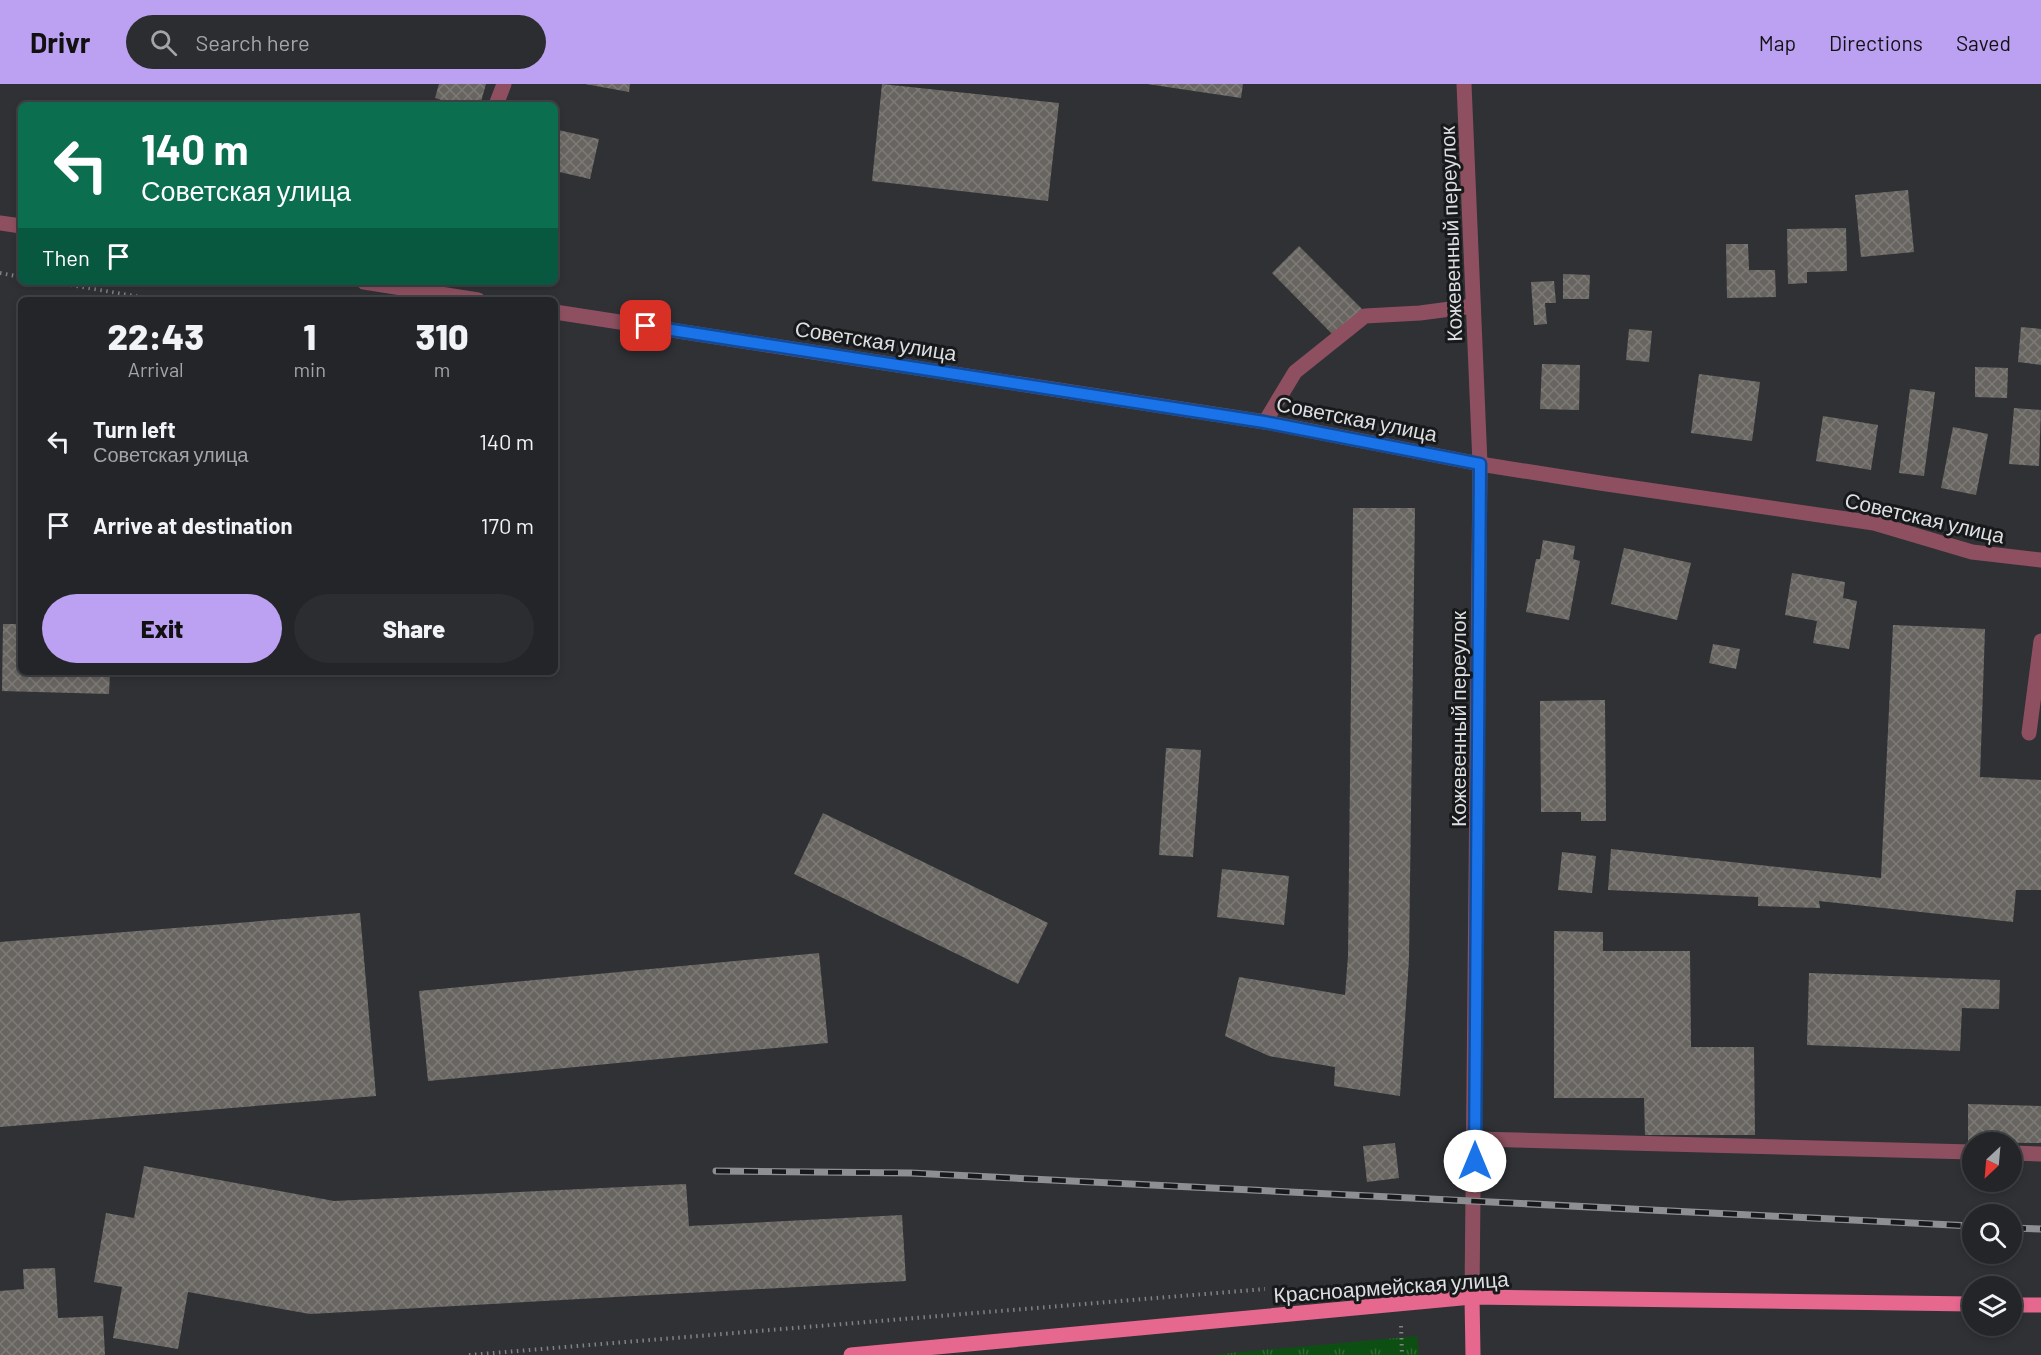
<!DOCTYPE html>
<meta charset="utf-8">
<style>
body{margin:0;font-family:Barlow,sans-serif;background:#2c2d30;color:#f1f3f6;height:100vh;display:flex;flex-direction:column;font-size:22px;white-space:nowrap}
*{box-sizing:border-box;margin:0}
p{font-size:20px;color:#a3a5a8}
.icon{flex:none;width:33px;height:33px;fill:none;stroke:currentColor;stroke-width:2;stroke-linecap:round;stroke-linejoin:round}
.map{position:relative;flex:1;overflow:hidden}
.details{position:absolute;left:18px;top:213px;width:540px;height:378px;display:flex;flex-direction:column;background:#242528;border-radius:9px;box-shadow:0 3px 9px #0003,0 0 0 2px #414245}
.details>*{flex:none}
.banner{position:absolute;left:18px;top:18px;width:540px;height:183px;border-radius:9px;box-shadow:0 3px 9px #0003,0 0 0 2px #414245;background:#0b6e4f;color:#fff;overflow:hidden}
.needle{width:39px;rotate:206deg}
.tools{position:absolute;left:1962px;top:1048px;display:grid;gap:12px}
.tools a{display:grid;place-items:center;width:60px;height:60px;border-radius:50%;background:#242528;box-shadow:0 3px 9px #0003,0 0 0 2px #414245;font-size:30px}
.pin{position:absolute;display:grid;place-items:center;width:51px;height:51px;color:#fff;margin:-26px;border-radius:12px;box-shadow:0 3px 9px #0006}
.me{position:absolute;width:66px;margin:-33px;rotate:0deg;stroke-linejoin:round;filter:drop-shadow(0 0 4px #0008)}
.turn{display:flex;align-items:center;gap:21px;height:126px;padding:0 24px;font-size:27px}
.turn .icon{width:78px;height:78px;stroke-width:2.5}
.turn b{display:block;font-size:42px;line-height:51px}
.then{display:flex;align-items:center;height:57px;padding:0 24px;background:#0003;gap:12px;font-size:22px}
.eta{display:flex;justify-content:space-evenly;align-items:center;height:102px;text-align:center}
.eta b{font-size:36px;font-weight:800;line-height:42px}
.button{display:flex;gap:12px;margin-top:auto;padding:12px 24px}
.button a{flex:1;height:69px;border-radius:36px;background:#bca0f2;color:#111;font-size:24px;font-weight:800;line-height:69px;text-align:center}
.button a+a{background:#2c2d30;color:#f1f3f6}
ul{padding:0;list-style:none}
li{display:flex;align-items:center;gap:18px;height:84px;padding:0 24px}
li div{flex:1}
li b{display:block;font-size:22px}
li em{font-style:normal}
header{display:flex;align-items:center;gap:36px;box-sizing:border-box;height:84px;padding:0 30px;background:#bca0f2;color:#111}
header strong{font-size:28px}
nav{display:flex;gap:33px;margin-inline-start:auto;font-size:21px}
.search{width:420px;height:54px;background:#2c2d30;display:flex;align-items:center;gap:15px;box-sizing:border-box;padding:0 21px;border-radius:33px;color:#a3a5a8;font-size:22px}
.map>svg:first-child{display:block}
</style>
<header>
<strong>Drivr</strong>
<div class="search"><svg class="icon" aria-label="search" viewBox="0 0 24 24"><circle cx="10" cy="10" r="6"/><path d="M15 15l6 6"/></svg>Search here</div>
<nav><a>Map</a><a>Directions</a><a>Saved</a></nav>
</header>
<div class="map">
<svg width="2041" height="1271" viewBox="0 0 2041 1271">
<defs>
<pattern id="grass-tufts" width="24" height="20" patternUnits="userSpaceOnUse" patternTransform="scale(1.5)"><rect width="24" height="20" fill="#0d4e13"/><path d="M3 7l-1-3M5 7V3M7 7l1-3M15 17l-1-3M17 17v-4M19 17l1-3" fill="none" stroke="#306735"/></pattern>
<pattern id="building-cross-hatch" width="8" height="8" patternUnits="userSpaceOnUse" patternTransform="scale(1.5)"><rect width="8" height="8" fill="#686561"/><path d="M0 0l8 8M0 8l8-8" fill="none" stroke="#7d7b77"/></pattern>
</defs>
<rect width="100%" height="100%" fill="#303135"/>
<path fill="url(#grass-tufts)" d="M1417 1252 1419 1271H1210Z"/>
<g fill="url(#building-cross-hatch)">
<path d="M439 0H486L480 21H458L435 14Z"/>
<path d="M585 0H630L629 8Z"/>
<path d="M882 0 1059 19 1048 117 872 97Z"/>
<path d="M1147 0H1243L1241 14Z"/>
<path d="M558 46 599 55 590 95 555 87V61Z"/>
<path d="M1908 106 1914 168 1861 173 1855 111Z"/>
<path d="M1846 144 1847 187 1807 188V199L1788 200 1787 145Z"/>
<path d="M1726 160H1748L1749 186H1775L1776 213 1727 214Z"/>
<path d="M1299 162 1363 226 1335 253 1272 189Z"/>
<path d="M1563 190 1590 191 1589 215H1563Z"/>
<path d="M1554 197 1556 219H1545L1547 240 1534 241 1531 198Z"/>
<path d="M2021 243 2041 245V281L2018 278Z"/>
<path d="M1629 245 1652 247 1649 278 1626 276Z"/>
<path d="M1542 280 1580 281 1579 326 1540 325Z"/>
<path d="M1975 283 2008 284 2007 314 1975 313Z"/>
<path d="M1699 290 1760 298 1752 357 1691 349Z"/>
<path d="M1910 305 1935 308 1924 392 1899 389Z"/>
<path d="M2014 324 2041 326 2039 382 2009 380Z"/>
<path d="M1823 332 1878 341 1871 386 1816 377Z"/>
<path d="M1953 343 1988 350 1976 411 1941 404Z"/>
<path d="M1353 424H1415L1409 875 1400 1012 1334 1002 1335 983 1269 972 1225 952 1239 893 1345 911 1348 872Z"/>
<path d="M1543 456 1575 462 1573 475 1580 477 1569 536 1526 528 1536 475H1540Z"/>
<path d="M1624 464 1691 479 1677 536 1611 520Z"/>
<path d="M1792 489 1845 498 1843 514 1857 517 1849 565 1813 559 1817 537 1785 531Z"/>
<path d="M3 540H21V588H110L109 610 2 607Z"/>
<path d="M1893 541 1985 545 1980 693 2041 696V806H2016L2013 838 1819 817 1820 824 1758 822V813L1608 806 1611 765 1881 794Z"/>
<path d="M1713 560 1740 565 1736 585 1709 579Z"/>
<path d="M1605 616 1606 737H1581V728H1541L1540 617Z"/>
<path d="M1166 664 1201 666 1193 773 1159 771Z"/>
<path d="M823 729 1048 839 1018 900 794 790Z"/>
<path d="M1562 768 1596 772 1592 809 1558 806Z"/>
<path d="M1222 785 1289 792 1284 841 1217 833Z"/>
<path d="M360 829 376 1012 0 1043V858Z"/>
<path d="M1554 847 1603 848V867H1690L1691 963H1754L1755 1051H1645L1644 1014H1554Z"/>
<path d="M819 869 828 959 428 997 419 907Z"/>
<path d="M1809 889 2000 896 1999 925 1962 924 1960 967 1807 961Z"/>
<path d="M1968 1020 2041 1022V1059L1968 1058Z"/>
<path d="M1395 1059 1399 1094 1367 1098 1363 1062Z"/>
<path d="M144 1082 334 1117 686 1100 689 1142 902 1131 906 1197 310 1230 188 1208 178 1265 113 1254 122 1203 94 1198 106 1129 134 1134Z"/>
<path d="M55 1184 58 1234 103 1232 105 1271H0V1207L24 1205 23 1185Z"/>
</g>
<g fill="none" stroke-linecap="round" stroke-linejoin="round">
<g stroke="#818286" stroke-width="4" stroke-dasharray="1.5 4.5" stroke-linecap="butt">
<path d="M0 189 21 193"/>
<path d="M53 198 158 216"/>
<path d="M1401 1242 1402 1271"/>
<path d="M469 1271 1265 1205"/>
</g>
<g stroke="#8e5060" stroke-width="15">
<path d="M1464 0 1480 380 1472 1213"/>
<path d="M496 21 504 0"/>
<path d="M0 139 21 142"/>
<path d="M364 198 478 216"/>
<path d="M555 228 1265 338 1480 380 1600 399 1874 439 1972 468 2041 476"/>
<path d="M1265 338 1295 288 1365 232 1420 229 1473 222"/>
<path d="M2029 649 2041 557"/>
<path d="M1475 1055 1972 1068"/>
<path d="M2012 1069 2041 1070"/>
</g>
<g stroke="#e6688e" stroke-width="15">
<path d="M1472 1213 1473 1271"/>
<path d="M2012 1221H2041"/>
<path d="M851 1271 1472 1213 1972 1220"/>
</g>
<g stroke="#8e8f93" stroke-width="7">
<g id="rail">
<path d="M716 1087 911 1089 1972 1142"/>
<path d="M2012 1144 2041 1145"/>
</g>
</g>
<use href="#rail" stroke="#18191b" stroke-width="4.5" stroke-dasharray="14" stroke-linecap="butt"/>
</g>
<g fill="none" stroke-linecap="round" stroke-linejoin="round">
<g stroke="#114b97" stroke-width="15">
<path id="route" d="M646 242 1264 338 1480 380 1475 1077"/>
</g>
<use href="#route" stroke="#1a73e8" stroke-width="10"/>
</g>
<g text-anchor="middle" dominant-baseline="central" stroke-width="6" stroke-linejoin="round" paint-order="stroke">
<g font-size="21" fill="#dddee1" stroke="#18191b">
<text transform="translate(1450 150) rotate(-92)">Кожевенный переулок</text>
<text transform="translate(876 256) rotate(9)">Советская улица</text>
<text transform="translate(1357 334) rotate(11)">Советская улица</text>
<text transform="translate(1925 433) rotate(13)">Советская улица</text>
<text transform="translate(1457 635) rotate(-90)">Кожевенный переулок</text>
<text transform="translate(1391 1202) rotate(-4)">Красноармейская улица</text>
</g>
</g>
</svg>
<div class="tools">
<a><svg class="needle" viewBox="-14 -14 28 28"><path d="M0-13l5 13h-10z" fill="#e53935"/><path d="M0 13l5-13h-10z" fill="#a3a5a8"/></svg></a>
<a><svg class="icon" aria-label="search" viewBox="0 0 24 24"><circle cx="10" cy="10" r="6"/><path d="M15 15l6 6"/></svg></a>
<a><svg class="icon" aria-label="layers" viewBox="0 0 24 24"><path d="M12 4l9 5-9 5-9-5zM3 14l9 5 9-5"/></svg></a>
</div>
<div class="pin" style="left:646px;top:242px;background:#d93025"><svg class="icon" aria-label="arrive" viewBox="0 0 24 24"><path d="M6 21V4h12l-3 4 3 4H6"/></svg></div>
<svg class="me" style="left:1475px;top:1077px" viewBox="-20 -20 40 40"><circle r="19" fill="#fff"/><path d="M0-13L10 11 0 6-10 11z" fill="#1a73e8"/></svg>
<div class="banner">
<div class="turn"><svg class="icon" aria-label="left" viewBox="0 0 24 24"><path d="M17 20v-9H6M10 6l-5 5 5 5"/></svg><div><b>140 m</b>Советская улица</div></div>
<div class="then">Then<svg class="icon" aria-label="arrive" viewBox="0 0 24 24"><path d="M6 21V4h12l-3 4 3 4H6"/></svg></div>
</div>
<section class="details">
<div class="eta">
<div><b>22:43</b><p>Arrival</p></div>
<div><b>1</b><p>min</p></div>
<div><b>310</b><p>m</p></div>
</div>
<ul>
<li><svg class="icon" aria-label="left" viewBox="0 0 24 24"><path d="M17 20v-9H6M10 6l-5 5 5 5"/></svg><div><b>Turn left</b><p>Советская улица</p></div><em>140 m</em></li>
<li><svg class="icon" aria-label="arrive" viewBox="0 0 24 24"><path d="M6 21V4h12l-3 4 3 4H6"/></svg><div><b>Arrive at destination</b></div><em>170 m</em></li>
</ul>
<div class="button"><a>Exit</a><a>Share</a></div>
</section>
</div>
